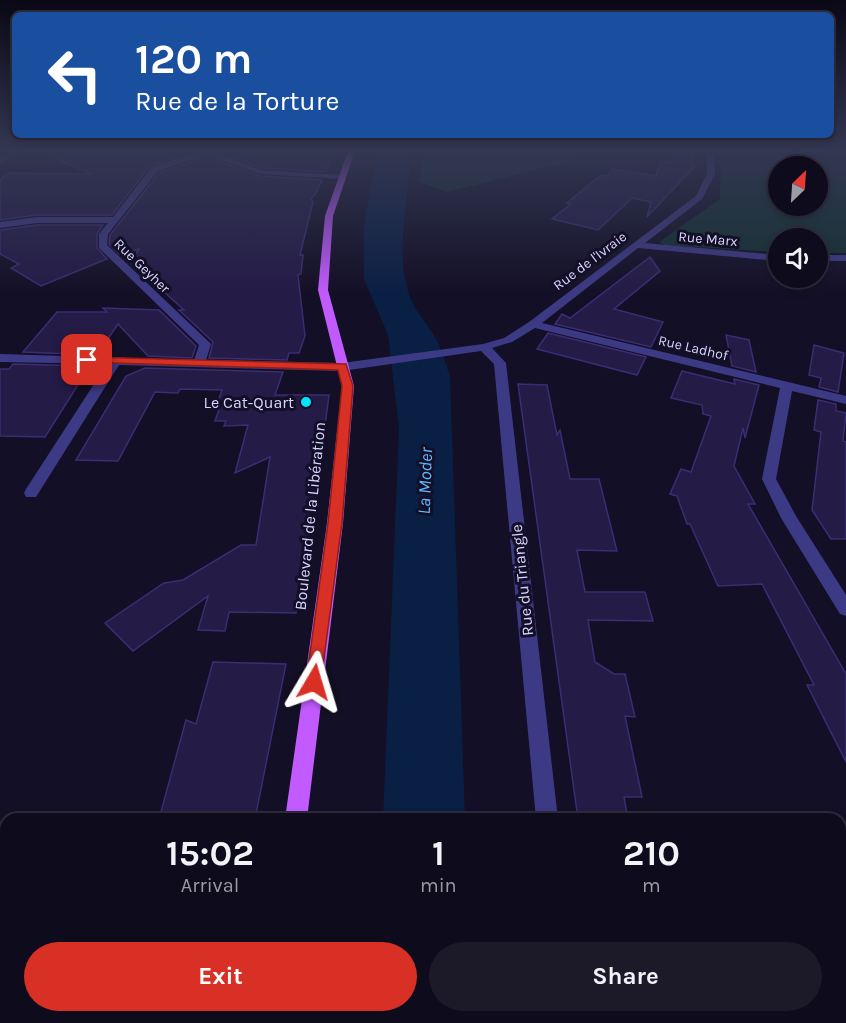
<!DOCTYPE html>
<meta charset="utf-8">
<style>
body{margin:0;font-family:Karla,sans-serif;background:#1c1929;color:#f1f3f6;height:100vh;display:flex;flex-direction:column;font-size:22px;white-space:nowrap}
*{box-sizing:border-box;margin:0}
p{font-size:20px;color:#9b9ba3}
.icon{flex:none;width:33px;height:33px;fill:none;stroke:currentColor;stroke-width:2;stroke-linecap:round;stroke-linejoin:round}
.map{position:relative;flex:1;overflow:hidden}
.drawer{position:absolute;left:0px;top:813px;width:846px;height:210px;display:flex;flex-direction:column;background:#0e0b1c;border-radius:18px 18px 0 0;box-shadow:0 3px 9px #0003,0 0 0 2px #2e2b3b}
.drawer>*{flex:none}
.hud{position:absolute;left:12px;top:12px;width:822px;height:126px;border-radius:9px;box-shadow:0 3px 9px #0003,0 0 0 2px #2e2b3b;background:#1a4fa0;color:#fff;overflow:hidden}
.needle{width:39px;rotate:25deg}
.buttons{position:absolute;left:768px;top:156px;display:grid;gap:12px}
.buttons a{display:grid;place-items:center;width:60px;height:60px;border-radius:50%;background:#0e0b1c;box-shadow:0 3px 9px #0003,0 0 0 2px #2e2b3b;font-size:30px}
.pin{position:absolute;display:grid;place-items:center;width:51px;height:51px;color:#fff;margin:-26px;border-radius:12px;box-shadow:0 3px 9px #0006}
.me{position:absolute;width:66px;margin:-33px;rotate:7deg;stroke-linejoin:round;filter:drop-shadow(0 0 4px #0008)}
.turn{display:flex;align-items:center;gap:21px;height:126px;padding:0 24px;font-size:27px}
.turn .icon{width:78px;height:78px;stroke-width:2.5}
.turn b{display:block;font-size:42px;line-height:51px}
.eta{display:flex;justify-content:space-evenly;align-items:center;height:102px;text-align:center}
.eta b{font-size:36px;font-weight:700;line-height:42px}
.primary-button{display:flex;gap:12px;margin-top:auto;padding:12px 24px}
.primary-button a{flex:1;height:69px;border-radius:36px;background:#d93025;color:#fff;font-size:24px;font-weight:700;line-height:69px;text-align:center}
.primary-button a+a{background:#1c1929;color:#f1f3f6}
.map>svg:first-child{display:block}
</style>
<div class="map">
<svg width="846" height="1023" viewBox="0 0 846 1023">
<rect width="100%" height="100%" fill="#130f26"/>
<g fill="#12302f" fill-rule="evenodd">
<path d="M424 151H610L447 192 419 182Z"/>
<path d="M721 151H846V253H818V238H778V252L664 245 659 242 720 199ZM778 166H818V206H778Z"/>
</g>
<g fill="#0a1f44">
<path d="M381 151H409C412 198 393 247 409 294 414 311 429 325 437 341 442 352 446 365 450 376L465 819H383L399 428 388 335 364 279V228L370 188Z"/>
<path d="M365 1017H468V1023H364Z"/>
</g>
<g fill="#241b47" stroke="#3b2d73" stroke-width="1.5">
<path d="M41 151H192L150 166 112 215H37L0 220V180L8 173 91 174Z"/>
<path d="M218 151H334L326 172 261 168Z"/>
<path d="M673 151 693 153 692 165 695 166 647 217 651 202 632 198 598 230 552 219 571 204 567 203 601 175 607 176 613 169 656 176 660 162 671 163Z"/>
<path d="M206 157 260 176 322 180 315 195 311 199 313 202 300 255H303L301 274 298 275 305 336 299 353H289L287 360 209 358 213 342 179 310H184L162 290 148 266 135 255 139 249 119 254 109 244 110 235 159 173Z"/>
<path d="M37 225H103L97 234V248L107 259 41 286 11 268 19 264 0 254V230Z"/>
<path d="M650 257 660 271 614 309 663 322 651 347 555 324 562 314 570 318Z"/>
<path d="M103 308 159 310 196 346 192 358 148 356 118 324 97 355 23 352 57 312H107Z"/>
<path d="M548 333 646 357 637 375 537 349Z"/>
<path d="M726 335 749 340 756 372 732 366Z"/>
<path d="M814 345 844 353 838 392 819 387 821 378 809 375Z"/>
<path d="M13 364 90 366 45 437 0 436V369H9Z"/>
<path d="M145 368 283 372 275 395H329L314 510 296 613 229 612 225 631 198 630 208 596 133 651 105 623 164 583 183 580 241 545H256L270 457 235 473 248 425 224 426 226 421H215L222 401H218L222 390 180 389 178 393 155 392 118 461 76 460 126 376Z"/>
<path d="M682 371 735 384 734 379 759 385 745 438 743 428 734 466 755 504H748L846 674V762L807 685H814L762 584 718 586 690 524H687L677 496 670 494 681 469 691 472 711 416 703 414 702 405 671 398Z"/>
<path d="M518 384 547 385 557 435 560 430 570 479H599L617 551 577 550 585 592H645L653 621 588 620 595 662 614 674H625L635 717 625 716 642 797H624L628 819H578Z"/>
<path d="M818 400 836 404V411L846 413 843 441 846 442V539H831L812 510 821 432 814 430Z"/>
<path d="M213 662 286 664 255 819H159L186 720 196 724Z"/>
</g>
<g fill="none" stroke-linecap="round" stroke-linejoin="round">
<g fill="#3d3a85" fill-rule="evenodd">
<path d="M12 151H21L0 164V159Z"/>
<path d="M200 151H211L261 170 342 175 346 177 342 179 260 174 206 155 158 171 108 234 107 245 209 342 211 344 206 360 342 363 483 344 504 338 529 322 696 196 707 174V151H715V174L702 199 645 243 778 255V261L638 248 542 323 846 396V404L792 391 776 479 796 516 846 595V616L840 614 781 518 762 479 780 388 535 328 512 342 492 348 506 363 558 819H536L494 364 481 351 342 371 119 365 36 497H26L24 493 26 489 107 364 0 362V354L194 360 199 345 99 248V234L108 223H37L0 228V222L37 217H113L152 167Z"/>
<rect x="818" y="255" width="28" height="6"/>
<rect x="555" y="1017" width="26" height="6"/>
</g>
<g fill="#c25bff" fill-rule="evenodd">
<path d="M348 151H355L333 216 328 290 354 386 343 523 307 819H285L327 523 342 386 318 290 325 216Z"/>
<path d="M253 1017H279L278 1023H252Z"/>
</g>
</g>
<linearGradient id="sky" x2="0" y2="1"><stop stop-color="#0a0815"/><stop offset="0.51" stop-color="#333752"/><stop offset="1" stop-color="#333752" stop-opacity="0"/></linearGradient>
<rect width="846" height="295" fill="url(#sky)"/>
<path fill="#d93025" stroke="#8d1f18" stroke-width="1.5" d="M87 357 346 364 353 386 342 523 320 688 314 690 308 688 306 682 328 523 342 386 338 370 83 362 81 360Z"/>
<circle fill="#00e5ff" stroke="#130f26" stroke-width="2" cx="306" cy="402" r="6"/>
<g text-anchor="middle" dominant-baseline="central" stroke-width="6" stroke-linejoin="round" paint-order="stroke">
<g font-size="14" fill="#d9d4ff" stroke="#130f26">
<text transform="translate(708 239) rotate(5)">Rue Marx</text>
<text transform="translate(590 261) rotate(-37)">Rue de l'Ivraie</text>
<text transform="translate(142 266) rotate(44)">Rue Geyher</text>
<text transform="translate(693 348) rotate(13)">Rue Ladhof</text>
</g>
<g font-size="16" fill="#d9d4ff" stroke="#130f26" text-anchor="end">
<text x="294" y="402">Le Cat-Quart</text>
</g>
<g font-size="16" fill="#d9d4ff" stroke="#130f26">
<text transform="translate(310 516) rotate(-84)">Boulevard de la Libération</text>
<text transform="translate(522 580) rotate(-96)">Rue du Triangle</text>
</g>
<g font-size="18" font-style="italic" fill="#62b6ff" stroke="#130f26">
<text transform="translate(425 481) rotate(-88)">La Moder</text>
</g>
</g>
</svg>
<div class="buttons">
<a><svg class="needle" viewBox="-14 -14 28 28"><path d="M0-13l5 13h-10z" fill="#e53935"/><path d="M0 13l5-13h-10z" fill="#9b9ba3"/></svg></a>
<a><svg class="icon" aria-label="sound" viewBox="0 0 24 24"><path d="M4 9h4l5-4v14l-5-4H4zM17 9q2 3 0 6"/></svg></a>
</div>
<div class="pin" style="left:87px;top:360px;background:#d93025"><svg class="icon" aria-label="arrive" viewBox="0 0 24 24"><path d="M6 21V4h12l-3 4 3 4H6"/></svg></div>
<svg class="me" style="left:314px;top:682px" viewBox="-20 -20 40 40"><path d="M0-17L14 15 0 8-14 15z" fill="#d93025" stroke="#fff" stroke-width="4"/></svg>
<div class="hud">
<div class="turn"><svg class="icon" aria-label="left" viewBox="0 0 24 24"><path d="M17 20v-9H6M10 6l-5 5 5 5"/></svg><div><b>120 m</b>Rue de la Torture</div></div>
</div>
<section class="drawer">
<div class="eta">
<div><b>15:02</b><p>Arrival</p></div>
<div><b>1</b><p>min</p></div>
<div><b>210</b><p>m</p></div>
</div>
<div class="primary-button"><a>Exit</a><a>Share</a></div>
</section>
</div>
